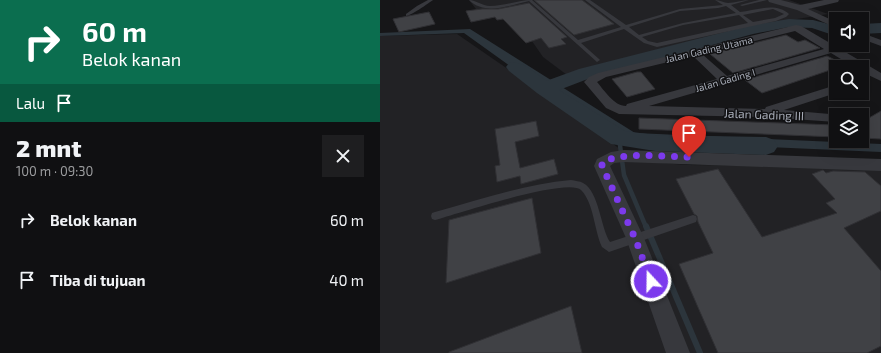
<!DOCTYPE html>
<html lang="id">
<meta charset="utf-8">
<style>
body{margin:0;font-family:"Exo 2",sans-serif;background:#1e1e20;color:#f1f3f6;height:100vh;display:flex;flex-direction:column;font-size:15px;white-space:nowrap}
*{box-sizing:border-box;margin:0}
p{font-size:13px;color:#9c9d9f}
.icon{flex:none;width:22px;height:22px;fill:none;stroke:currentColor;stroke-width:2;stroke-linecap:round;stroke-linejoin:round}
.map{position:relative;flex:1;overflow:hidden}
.details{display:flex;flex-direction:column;background:#101012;width:380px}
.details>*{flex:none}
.banner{background:#0b6e4f;color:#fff;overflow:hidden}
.controls{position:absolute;left:449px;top:12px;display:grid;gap:8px}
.controls a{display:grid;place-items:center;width:40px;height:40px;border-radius:0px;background:#101012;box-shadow:0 4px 16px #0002,0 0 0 1px #303032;font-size:20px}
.pin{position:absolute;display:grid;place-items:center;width:34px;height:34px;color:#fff;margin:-41px -17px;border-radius:50% 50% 50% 0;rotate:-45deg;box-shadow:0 0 4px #0007}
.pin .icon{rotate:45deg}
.me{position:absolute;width:44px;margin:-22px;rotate:339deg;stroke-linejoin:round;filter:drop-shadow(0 0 3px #0008)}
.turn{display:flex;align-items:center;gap:14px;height:84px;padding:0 16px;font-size:18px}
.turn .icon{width:52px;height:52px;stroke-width:2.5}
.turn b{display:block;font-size:28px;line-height:34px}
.then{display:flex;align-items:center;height:38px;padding:0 16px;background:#0003;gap:8px;font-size:15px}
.round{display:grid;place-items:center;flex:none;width:42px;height:42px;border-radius:0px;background:#1e1e20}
.head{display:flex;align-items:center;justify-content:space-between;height:68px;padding:0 16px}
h1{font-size:24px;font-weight:800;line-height:30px}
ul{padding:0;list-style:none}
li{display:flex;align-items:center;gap:12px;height:60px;padding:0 16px}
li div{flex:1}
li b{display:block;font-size:15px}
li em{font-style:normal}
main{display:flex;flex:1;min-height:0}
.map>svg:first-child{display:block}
</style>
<main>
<section class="details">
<div class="banner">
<div class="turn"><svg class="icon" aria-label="right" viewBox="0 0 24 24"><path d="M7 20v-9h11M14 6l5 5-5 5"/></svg><div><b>60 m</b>Belok kanan</div></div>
<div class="then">Lalu<svg class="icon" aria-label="arrive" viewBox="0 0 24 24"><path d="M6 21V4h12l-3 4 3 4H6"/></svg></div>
</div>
<div class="head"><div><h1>2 mnt</h1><p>100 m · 09:30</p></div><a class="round"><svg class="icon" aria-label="close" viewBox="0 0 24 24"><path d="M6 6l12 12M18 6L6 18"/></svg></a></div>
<ul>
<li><svg class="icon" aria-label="right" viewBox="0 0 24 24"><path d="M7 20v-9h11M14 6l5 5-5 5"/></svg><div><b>Belok kanan</b></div><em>60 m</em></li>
<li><svg class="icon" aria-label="arrive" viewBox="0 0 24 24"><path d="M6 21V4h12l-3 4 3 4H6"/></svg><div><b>Tiba di tujuan</b></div><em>40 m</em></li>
</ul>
</section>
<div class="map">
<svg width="501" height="353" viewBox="0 0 501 353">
<rect width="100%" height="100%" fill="#161618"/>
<g fill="#222225">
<path d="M89 0H409L448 14 411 20 187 75 163 57 138 21 122 10 96 9Z"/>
<path d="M77 34 190 112 256 161 307 165 501 167V353H0V36Z"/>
</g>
<path fill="#2c353c" d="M90 29 255 133 501 144V152L246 141 137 71 84 33 0 36V33Z"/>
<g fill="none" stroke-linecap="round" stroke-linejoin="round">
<path stroke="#2c353c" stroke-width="4.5" d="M239 138 244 175 266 227"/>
<path stroke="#2c353c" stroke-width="6" d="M266 226 320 353"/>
<g fill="#2c353c" fill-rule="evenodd">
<path d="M409 19 433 20 456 26V36L432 28 409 27 373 34 213 77 179 90 245 131 275 135 386 137 394 140 398 146 394 152 386 155 275 151 231 144 157 93 129 71 126 67 129 63C143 60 155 73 166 81L199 69 372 25Z"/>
<path d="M501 23V33L482 34V24Z"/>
</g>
</g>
<g fill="#404145" stroke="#303034">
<path d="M154 0H202L234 24 194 35Z"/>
<path d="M149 3 187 37 181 39 186 44 169 48 161 38 146 43 123 19 117 20 115 17 91 22 86 11 102 9H118Z"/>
<path d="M49 12 55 24 19 32 13 19Z"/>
<path d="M406 35 418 42 425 40 440 48 353 73 330 54Z"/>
<path d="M447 56 465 65 382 93 365 80Z"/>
<path d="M257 72H261L275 89 247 97 232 79Z"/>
<path d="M501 111V139L482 138V122Z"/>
<path d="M259 118 456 125V137L259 129Z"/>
<path d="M156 121 159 136 135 142 140 168 174 159 178 174 141 184 140 176 117 182 115 166 120 165 115 129Z"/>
<path d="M338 169 382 237 457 213 446 203 455 199 432 174 443 170 446 173 453 171 485 172 501 186V211L464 228 501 271V346L487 353H338L299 264 333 253 318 222 317 216 314 214 296 179Z"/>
<path d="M152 198 161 253 66 283 69 220Z"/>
<path d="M191 306 202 353H69V352Z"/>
</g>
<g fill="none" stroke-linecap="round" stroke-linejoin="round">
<g fill="#37383d" fill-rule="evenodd">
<path d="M48 0H53C49 3 30 16 26 16V14L37 6Z"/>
<path d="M89 0C96 0 102 6 110 6 125 6 138 0 152 0L198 40 241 27 205 0H210L246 25 300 9 343 5 335 0C340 0 344 3 348 3 355 3 362 0 369 0L351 5 360 12C376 10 396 2 409 14L406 17 396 21 277 47 264 43 244 29 201 43 219 59 220 60 217 62 149 1C130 5 105 16 89 0ZM346 6 356 13 303 23 259 35 249 27 300 11 338 8ZM393 9 404 14 395 18 373 22 363 15ZM359 15 368 23 277 43 268 41 262 37 303 25Z"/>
<path d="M379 0H387L362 6 360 5Z"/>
<path d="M191 180C195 181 200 181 203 183 219 191 221 229 230 242L313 215 316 216 317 219 316 222 229 252 222 247C214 230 214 203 201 190 188 177 76 214 55 220L52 219 51 216 52 213 55 212C100 200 145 184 191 180Z"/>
</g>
<g fill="#37383d" fill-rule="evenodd">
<path d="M388 0H401L420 5 444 0H459L458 2 428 9 456 22V28L417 10 389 2Z"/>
<path d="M416 25 421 26 501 73V81L482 72V67H474L451 53 269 106 385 109 386 107 456 85V93L404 110 461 115H456V122L384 117 239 114 226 108 204 82 209 77 218 73ZM415 31 444 49 347 76 322 54ZM313 56 337 79 247 104 246 106C234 106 224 90 217 82L226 77Z"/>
<path d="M482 33 501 40V46L482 39Z"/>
<path d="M244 150 501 159V171L244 162 234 163 230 166 264 238 310 353H286L246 238 214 166 217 159 231 152Z"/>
</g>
</g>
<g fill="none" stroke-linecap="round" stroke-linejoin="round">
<path stroke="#7c3aed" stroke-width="7" stroke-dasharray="0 12.6" d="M271 281 255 238 222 166V163C237 151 289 157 309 157"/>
</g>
<g text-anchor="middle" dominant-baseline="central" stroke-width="3" stroke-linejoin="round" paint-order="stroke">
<g font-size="10" fill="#a8adb8" stroke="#111113">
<text transform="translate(329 49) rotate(-13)">Jalan Gading Utama</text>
<text transform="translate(345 80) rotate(-16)">Jalan Gading I</text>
</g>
<g font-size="12" fill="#a8adb8" stroke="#111113">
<text transform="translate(384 114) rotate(2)">Jalan Gading III</text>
</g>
</g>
</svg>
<div class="controls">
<a><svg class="icon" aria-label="sound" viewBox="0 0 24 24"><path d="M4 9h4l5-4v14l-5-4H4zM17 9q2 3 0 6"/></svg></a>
<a><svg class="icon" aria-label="search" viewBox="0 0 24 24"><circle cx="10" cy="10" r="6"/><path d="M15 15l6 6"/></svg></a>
<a><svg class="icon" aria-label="layers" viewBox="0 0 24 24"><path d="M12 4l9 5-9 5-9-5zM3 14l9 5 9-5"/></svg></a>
</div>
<div class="pin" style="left:309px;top:157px;background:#d93025"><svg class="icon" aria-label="arrive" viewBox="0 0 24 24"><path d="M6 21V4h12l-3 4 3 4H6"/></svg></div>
<svg class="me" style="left:271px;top:281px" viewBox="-20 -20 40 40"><circle r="17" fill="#7c3aed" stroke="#fff" stroke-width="3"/><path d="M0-11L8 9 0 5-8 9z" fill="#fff"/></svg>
</div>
</main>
